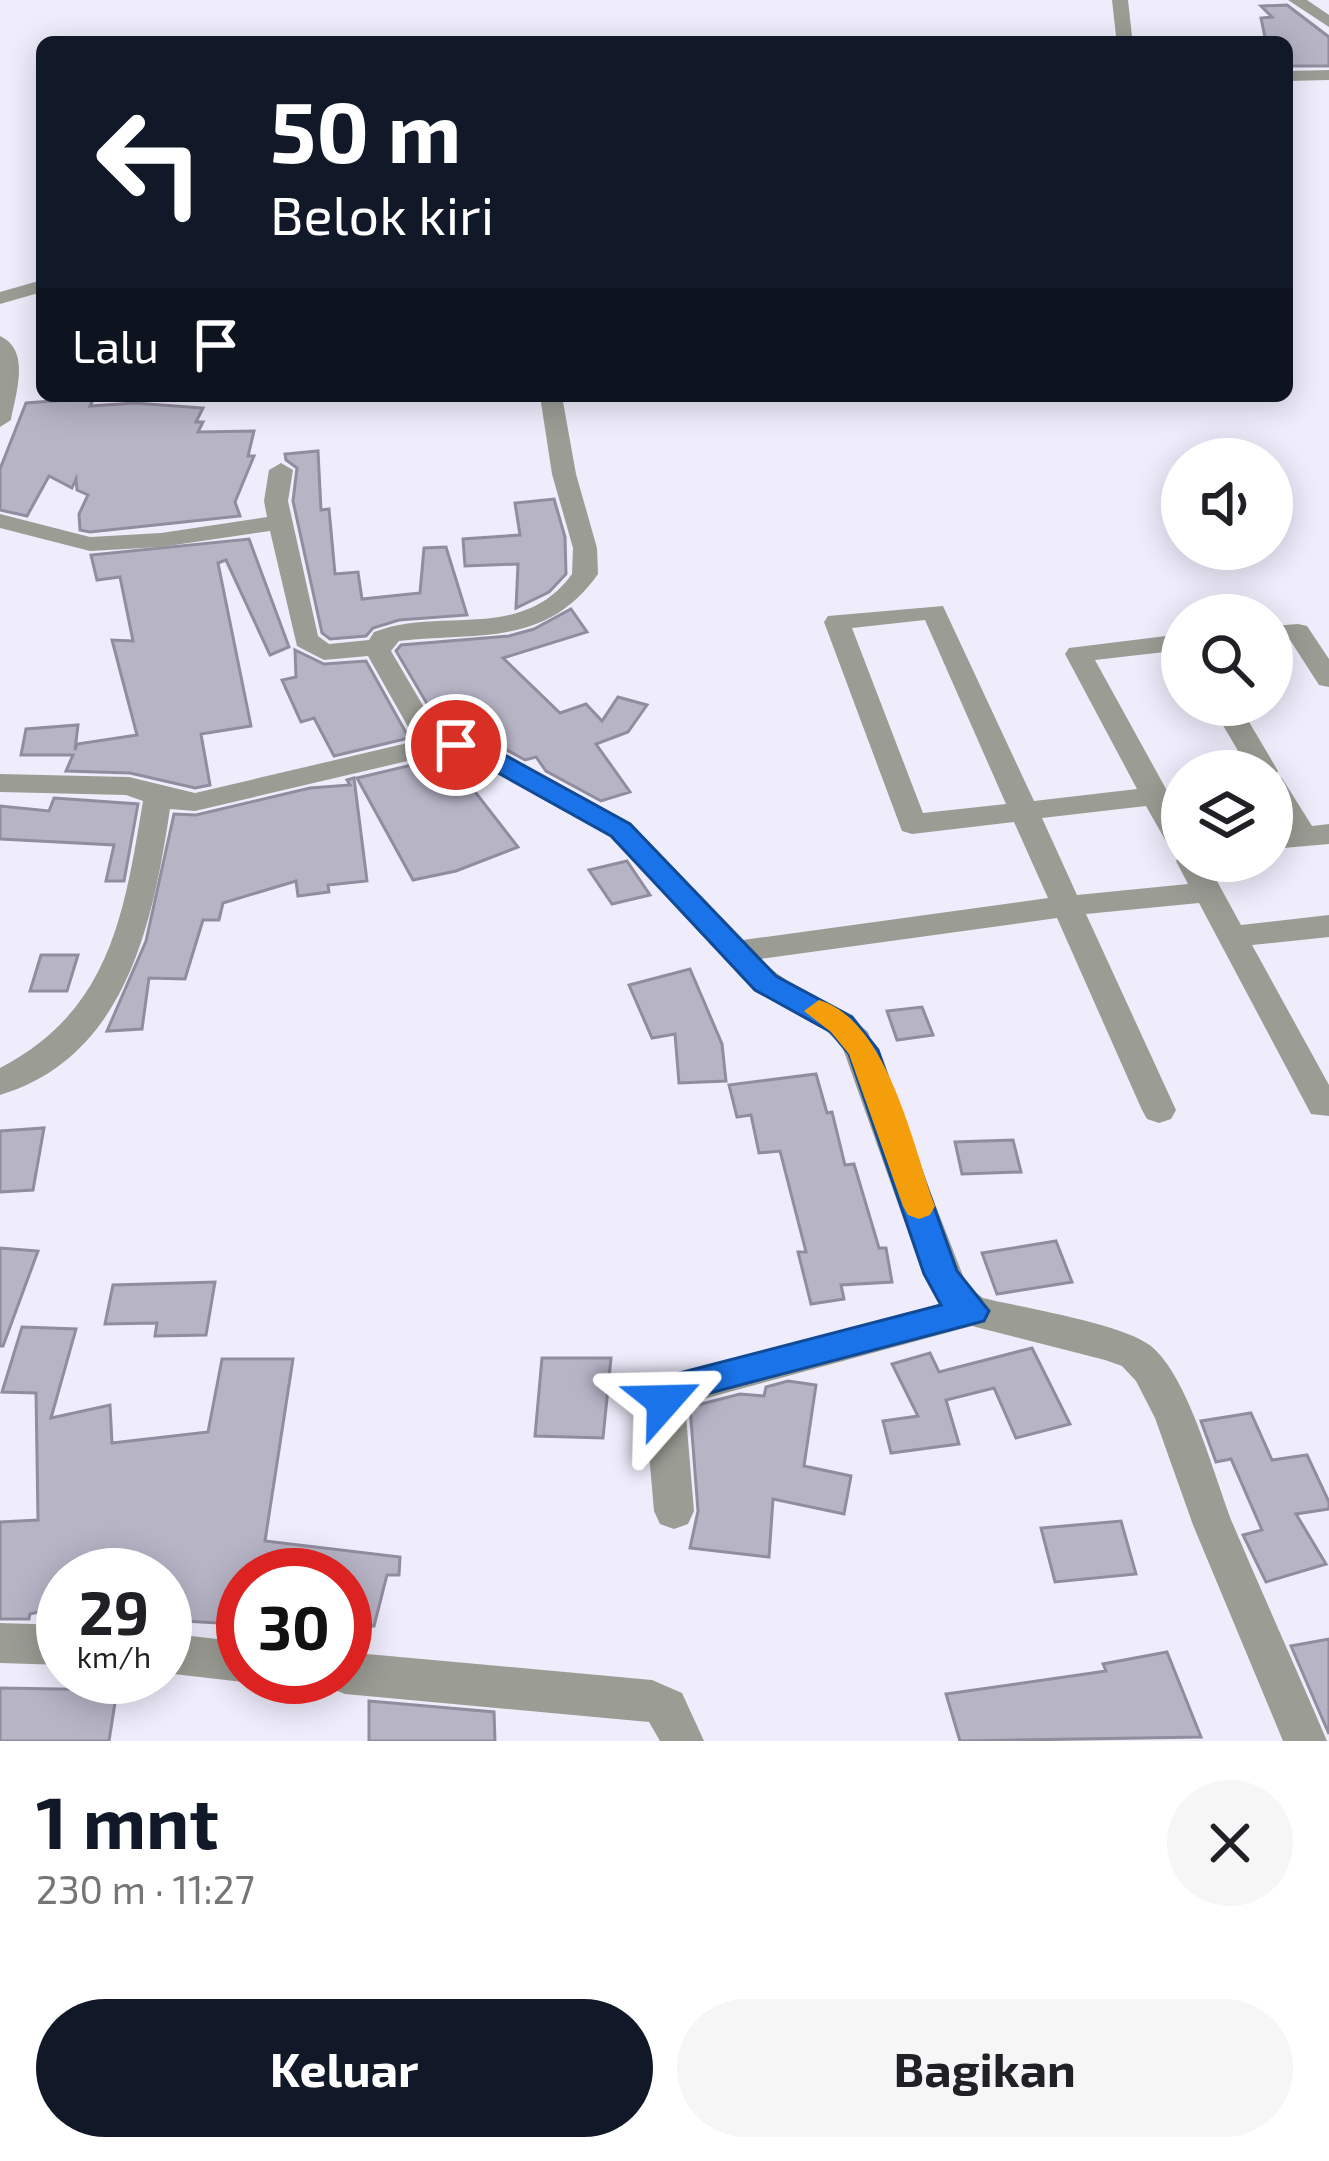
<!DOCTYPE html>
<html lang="id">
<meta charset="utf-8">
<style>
body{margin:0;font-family:"Exo 2",sans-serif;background:#f6f6f6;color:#202124;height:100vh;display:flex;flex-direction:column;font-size:45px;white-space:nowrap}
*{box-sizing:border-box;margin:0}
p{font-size:39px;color:#757577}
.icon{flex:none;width:66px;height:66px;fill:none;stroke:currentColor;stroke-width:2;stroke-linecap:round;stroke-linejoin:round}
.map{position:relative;height:1741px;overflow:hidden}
.panel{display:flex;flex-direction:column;background:#fff;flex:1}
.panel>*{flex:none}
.top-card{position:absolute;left:36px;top:36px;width:1257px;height:366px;border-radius:18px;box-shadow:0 6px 30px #0003;background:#111827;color:#fff;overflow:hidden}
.tools{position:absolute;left:1161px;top:438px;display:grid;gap:24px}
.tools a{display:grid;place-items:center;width:132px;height:132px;border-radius:50%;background:#fff;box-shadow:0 6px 30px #0003;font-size:60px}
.speed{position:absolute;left:36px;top:1548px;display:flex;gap:24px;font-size:60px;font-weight:700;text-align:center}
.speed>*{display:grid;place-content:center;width:156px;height:156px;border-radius:50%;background:#fff;box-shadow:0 6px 30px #0003;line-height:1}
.speed small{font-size:30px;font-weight:400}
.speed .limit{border:18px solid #d22;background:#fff;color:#111}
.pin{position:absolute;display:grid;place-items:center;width:102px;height:102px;color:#fff;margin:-51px;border:6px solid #fff;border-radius:50%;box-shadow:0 3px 12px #0007}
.me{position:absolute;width:132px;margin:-66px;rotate:65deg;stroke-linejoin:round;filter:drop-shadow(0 0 9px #0008)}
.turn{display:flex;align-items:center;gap:42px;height:252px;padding:0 36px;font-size:54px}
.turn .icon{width:156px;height:156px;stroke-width:2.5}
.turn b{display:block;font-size:84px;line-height:102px}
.then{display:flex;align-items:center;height:114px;padding:0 36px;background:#0003;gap:24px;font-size:45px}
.round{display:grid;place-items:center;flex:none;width:126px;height:126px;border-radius:63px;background:#f6f6f6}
.head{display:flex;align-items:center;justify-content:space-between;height:204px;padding:0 36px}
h1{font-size:72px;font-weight:700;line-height:90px;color:#111827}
.button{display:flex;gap:24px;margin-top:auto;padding:24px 36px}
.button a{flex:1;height:138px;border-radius:72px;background:#111827;color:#fff;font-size:48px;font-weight:700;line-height:138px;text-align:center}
.button a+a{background:#f6f6f6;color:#202124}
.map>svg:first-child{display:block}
</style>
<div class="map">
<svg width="1329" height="1741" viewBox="0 0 1329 1741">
<rect width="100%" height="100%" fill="#efedfc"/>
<g fill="#b7b4c6" stroke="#918d9f" stroke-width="3">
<path d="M1287 5 1329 37V66H1288L1287 42H1266L1261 18 1272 17 1261 6Z"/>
<path d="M94 398 90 406 135 403 203 408 196 422H203L198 432 254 431 248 456H254L235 502 240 516 90 532 80 530 79 514 88 495 77 490 76 479 72 488 49 476 27 516 0 510V469L26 403Z"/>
<path d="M318 451 321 510 329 509 335 574 358 572 362 599 420 593 424 548 446 547 467 615 399 620 373 628 366 636 330 639 322 633 293 501 297 468 286 460 285 454Z"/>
<path d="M554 499 565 537 566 574 549 592 516 608 518 564 465 566 463 539 520 535 515 503Z"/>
<path d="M249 539 289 647 270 655 226 560 218 563 251 726 201 734 210 785 195 788 130 773 66 771 73 755H21L26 729 78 725 75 750 77 744 137 735 112 640 133 641 120 577 97 580 91 555Z"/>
<path d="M571 609 587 632 503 658 560 713 586 704 602 721 618 697 647 705 628 732 596 744 630 792 601 801 546 771 536 757 525 760 507 750 477 707 436 719 396 651 401 645 509 636 534 629Z"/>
<path d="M295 650 324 664 366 661 409 738 334 756 314 718 301 722 282 680 296 677Z"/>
<path d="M433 760 451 761 518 847 456 871 413 880 357 778Z"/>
<path d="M354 778 367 881 328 885 329 892 298 896 296 881 223 903 219 920H203L185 979 149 978 142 1029 107 1031 146 941 174 814 196 815 310 788 350 785 347 780Z"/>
<path d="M54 798 138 804 124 881H106L114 845 0 839V806L49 811Z"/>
<path d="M627 861 650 895 612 904 589 870Z"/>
<path d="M41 955H78L67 991H30Z"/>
<path d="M690 969 722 1044 726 1081 679 1083 675 1034 652 1038 629 985Z"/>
<path d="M922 1007 933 1035 897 1040 887 1011Z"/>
<path d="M816 1074 827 1113 832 1112 845 1165 854 1164 879 1248H886L892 1282 841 1285 844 1299 811 1304 798 1252H806L780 1151 759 1153 751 1115 737 1117 729 1085Z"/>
<path d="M44 1128 33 1190 0 1192V1131Z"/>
<path d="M1013 1140 1021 1172 962 1174 955 1142Z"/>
<path d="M1056 1241 1072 1282 997 1294 982 1253Z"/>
<path d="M0 1248 38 1251 3 1346H0Z"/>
<path d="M215 1282 206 1335 155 1336 157 1323 105 1324 113 1285Z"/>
<path d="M22 1327 76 1329 51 1418 110 1405 112 1443 208 1432 222 1359H293L265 1541 400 1557 399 1575H387L374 1626 345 1622V1575H243V1609L222 1607 218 1623 165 1620V1575H63V1606L30 1614 29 1619H0V1522L38 1520 36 1393 2 1392Z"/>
<path d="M1032 1348 1070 1424 1016 1438 994 1388 946 1400 959 1444 891 1453 883 1421 918 1416 892 1364 930 1353 939 1372Z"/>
<path d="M542 1358H611L603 1438 535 1436Z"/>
<path d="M788 1381 816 1385 804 1466 851 1476 844 1514 773 1499 769 1557 690 1548 698 1511 690 1407 740 1394 764 1396 766 1387Z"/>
<path d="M1251 1413 1272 1460 1307 1455 1329 1502V1509L1296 1514 1326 1564 1266 1582 1243 1535 1262 1530 1231 1459 1216 1462 1201 1421Z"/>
<path d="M1121 1521 1136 1574 1055 1582 1041 1528Z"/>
<path d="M1329 1639V1734L1291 1646Z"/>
<path d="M1167 1652 1201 1737 960 1741 946 1694 1106 1671 1103 1664Z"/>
<path d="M0 1688 117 1690 109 1741H0Z"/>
<path d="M369 1701 494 1712 495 1741H369Z"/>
</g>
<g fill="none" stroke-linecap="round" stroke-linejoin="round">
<g fill="#9b9d95" fill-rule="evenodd">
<path d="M1112 0H1128L1132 36 1128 42H1112L1116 36Z"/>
<path d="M1288 0H1307L1329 15V27Z"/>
<path d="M1329 70V80L1287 81V71Z"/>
<path d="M42 280V292L0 304V292Z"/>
<path d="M0 336C31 350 16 393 11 420L0 427Z"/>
<path d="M540 396H562L576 474 597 548 598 574C546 648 476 632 399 641L391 651 442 738 484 743 631 823 743 940 1048 898 1014 822 912 834 902 831 824 622 828 616 943 606 1034 801 1137 789 1065 654 1069 648 1182 634V650L1095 660 1182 818V861H1206L1241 925 1329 915V937L1252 945 1329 1085V1116L1311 1114 1199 903 1086 914 1176 1110 1171 1119 1159 1123 1147 1119 1142 1110 1057 918 761 959C791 991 835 1002 868 1032L967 1286 983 1298C1023 1308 1121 1323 1151 1346 1190 1378 1215 1481 1235 1529 1265 1600 1297 1670 1327 1741H1283L1193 1525 1155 1418 1136 1381 1122 1366 1105 1360 972 1326 685 1404 694 1511 688 1524 674 1529 660 1524 654 1511 645 1407 656 1379 939 1304 923 1274 842 1046 820 1025 754 991 611 837 468 757 433 755 195 811 170 809C153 923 126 1057 0 1095V1068C111 1010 124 914 143 801L126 795 0 792V774L129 777 195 793 416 741 368 656 324 660 297 646 270 531 161 547 90 551 0 528V514L90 537 161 533 267 517 264 501 269 470 281 463 293 470 288 501 318 636 329 644 369 640 374 632C441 606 522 643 572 574L573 548 552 474ZM925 620 1006 804 923 813 852 628ZM1146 806 1172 852 1180 854 1176 861 1188 884 1077 895 1042 818Z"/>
<path d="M1298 624 1307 626 1329 659V687L1319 685 1290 640 1272 642V626Z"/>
<path d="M1211 705H1239L1278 771 1275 776 1282 778 1312 826 1329 824V844L1272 849V829L1285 828 1272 808V771H1250Z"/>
<path d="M0 1623 63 1625V1665L0 1663Z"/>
<path d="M165 1633 243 1642V1677H257L243 1682 165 1673Z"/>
<path d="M345 1652 652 1680 682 1693 704 1741H660L649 1722 345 1694 330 1688 325 1677H345Z"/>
</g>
</g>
<path fill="#1a73e8" stroke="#114b97" stroke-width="3" d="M456 737 483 743 630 824 776 976 852 1017 878 1050 957 1271 989 1311 984 1321 687 1399C672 1408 673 1419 652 1412L647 1401 658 1381 668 1376 941 1305 924 1274 849 1054 831 1032 755 990 611 836 466 755 447 750 443 745Z"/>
<path fill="#f59e0b" d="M819 1000C888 1021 912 1144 935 1206L930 1215 919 1219 908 1215 903 1206 849 1054 831 1032 804 1011Z"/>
</svg>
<div class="tools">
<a><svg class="icon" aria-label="sound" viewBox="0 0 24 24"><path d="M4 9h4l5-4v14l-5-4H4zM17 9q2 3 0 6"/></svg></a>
<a><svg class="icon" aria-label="search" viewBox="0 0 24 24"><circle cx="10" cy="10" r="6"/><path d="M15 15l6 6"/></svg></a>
<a><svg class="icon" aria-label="layers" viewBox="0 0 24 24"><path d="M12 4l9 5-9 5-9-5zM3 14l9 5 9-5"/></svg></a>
</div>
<div class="speed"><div>29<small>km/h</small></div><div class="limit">30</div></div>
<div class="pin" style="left:456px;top:745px;background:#d93025"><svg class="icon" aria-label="arrive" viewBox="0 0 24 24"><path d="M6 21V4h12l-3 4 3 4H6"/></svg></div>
<svg class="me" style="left:664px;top:1401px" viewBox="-20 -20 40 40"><path d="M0-17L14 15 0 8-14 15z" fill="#1a73e8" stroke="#fff" stroke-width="4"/></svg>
<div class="top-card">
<div class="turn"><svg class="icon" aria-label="left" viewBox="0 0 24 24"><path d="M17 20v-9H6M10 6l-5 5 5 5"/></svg><div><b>50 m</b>Belok kiri</div></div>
<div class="then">Lalu<svg class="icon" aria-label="arrive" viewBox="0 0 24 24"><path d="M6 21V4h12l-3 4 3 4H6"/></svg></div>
</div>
</div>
<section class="panel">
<div class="head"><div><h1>1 mnt</h1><p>230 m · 11:27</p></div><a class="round"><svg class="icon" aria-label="close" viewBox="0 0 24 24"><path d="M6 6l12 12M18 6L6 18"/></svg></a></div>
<div class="button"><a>Keluar</a><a>Bagikan</a></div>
</section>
